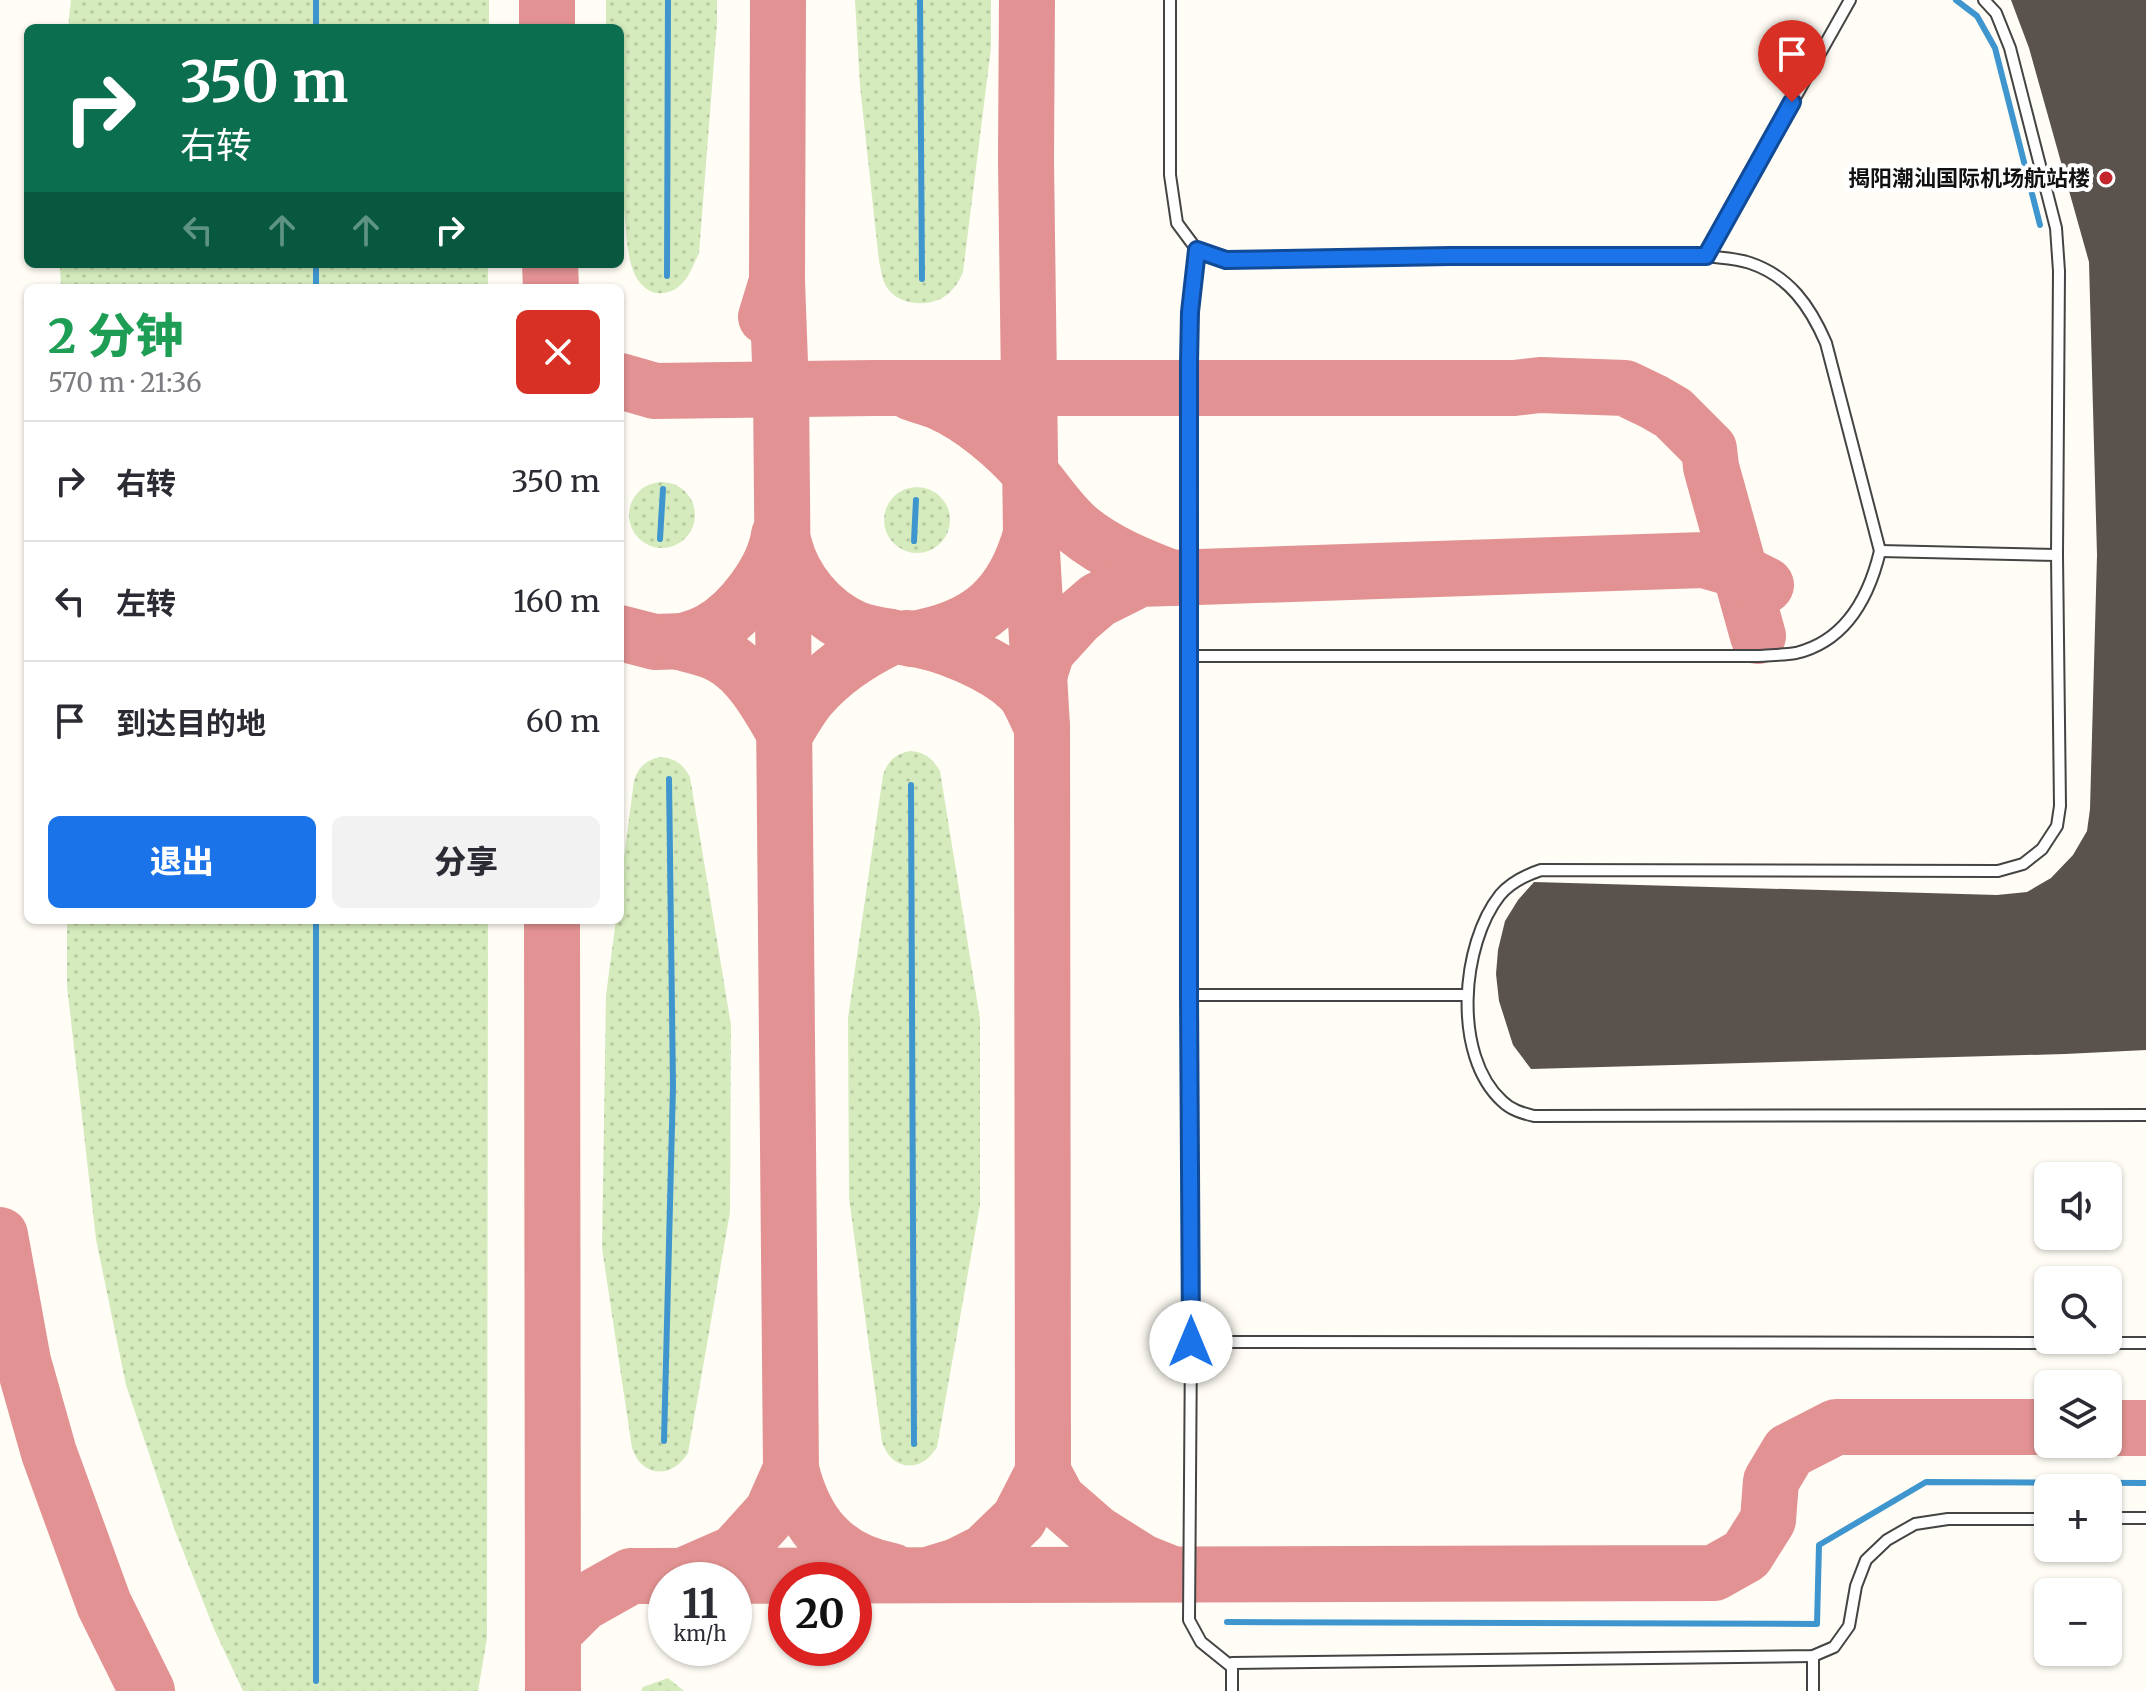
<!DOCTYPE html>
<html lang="zh">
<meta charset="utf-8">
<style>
body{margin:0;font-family:Merriweather,"Noto Sans SC",serif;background:#f2f2f3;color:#2b2b33;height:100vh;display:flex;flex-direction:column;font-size:30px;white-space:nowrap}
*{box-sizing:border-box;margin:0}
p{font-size:26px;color:#7c7c81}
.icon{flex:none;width:44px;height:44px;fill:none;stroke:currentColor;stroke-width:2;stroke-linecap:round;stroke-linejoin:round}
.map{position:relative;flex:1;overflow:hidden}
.drawer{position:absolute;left:24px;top:284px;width:600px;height:640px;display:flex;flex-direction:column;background:#fff;border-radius:12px;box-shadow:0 2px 6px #0004}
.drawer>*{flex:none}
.hud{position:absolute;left:24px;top:24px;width:600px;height:244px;border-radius:12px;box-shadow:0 2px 6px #0004;background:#0b6e4f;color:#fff;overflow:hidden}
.tools{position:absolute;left:2034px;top:1162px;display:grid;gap:16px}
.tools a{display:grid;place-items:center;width:88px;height:88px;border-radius:12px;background:#fff;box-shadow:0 2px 6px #0004;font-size:40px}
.speed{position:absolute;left:648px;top:1562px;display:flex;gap:16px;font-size:40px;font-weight:700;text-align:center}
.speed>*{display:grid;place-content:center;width:104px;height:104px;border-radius:50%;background:#fff;box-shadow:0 2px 6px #0004;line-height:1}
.speed small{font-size:20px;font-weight:400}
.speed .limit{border:12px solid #d22;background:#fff;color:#111}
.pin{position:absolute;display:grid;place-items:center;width:68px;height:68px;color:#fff;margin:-82px -34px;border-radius:50% 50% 50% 0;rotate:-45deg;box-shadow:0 0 8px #0007}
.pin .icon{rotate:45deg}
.me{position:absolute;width:88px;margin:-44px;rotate:0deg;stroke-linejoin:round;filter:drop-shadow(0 0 6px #0008)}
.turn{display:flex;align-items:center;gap:28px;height:168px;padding:0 24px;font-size:36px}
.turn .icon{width:104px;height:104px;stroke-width:2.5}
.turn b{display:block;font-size:56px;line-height:68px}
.lanes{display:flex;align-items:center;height:76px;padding:0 24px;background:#0003;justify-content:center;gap:40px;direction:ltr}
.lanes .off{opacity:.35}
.round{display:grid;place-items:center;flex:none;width:84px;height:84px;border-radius:12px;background:#f2f2f3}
.summary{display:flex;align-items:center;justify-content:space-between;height:136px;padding:0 24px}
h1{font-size:48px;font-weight:800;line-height:60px;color:#1e9e55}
.action{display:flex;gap:16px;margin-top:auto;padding:16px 24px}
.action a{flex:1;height:92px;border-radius:12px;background:#1a73e8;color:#fff;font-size:32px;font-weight:800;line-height:92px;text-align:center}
.action a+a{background:#f2f2f3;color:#2b2b33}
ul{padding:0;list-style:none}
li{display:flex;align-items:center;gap:24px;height:120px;padding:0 24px;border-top:2px solid #e1e1e2}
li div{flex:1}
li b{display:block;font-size:30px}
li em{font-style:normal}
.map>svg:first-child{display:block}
</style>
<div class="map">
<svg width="2146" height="1691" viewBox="0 0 2146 1691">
<defs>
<pattern id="grass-dots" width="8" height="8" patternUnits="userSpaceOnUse" patternTransform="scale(2)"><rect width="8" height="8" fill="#d5ebbd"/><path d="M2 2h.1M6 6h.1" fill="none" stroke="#b6c8a1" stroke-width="1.8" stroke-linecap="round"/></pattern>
</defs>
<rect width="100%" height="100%" fill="#fffdf5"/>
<g fill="url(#grass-dots)">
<path d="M71 0H489V28H68Z"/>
<path d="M606 0H717V23L699 253C691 270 685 290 664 293 650 295 641 286 635 275 627 258 627 238 625 220 619 156 620 92 620 28H606Z"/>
<path d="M855 0H991V48L963 272C959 282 953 291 944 297 926 308 897 305 886 286 882 279 881 269 879 261L860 86Z"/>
<path d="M60 264H488V288H61Z"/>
<circle cx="662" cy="515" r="33"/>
<circle cx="917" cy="520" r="33"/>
<path d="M910 751C925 752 932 758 940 771L980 1019V1205L937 1447C922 1473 892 1472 882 1442L849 1198 848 1018 883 775C888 761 895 754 910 751Z"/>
<path d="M660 757C675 758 683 764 690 777L731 1025 730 1212 688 1453C672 1479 642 1478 632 1448L602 1248 606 995 616 920H620V888L634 781C638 767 646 760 660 757Z"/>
<path d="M67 920H488L487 1638 478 1691H243L214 1629 174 1528 126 1385 96 1239 67 986Z"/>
<path d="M668 1678 684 1691H641L643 1687Z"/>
</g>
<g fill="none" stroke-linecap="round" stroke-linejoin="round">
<g stroke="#3f96cf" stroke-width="6">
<path d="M920 0 922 279"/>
<path d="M1956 0 1977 16 1995 48 2040 225"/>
<path d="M316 28V0"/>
<path d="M667 276 668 0"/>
<path d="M316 288V264"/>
<path d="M660 539 663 489"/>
<path d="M914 541 916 500"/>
<path d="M911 785 914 1444"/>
<path d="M664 1441 673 1086 669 779"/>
<path d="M1227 1622 1817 1624 1819 1545 1926 1482 2146 1483"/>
<path d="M316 1681V920"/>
</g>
<g stroke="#e29292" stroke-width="56">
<path d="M547 0V28"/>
<path d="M550 264 551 288"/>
<path d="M766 317 777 281 778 0"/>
<path d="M620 381 655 391 874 388H1514L1540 385 1625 388 1654 402 1673 413 1709 449 1711 467 1758 636"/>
<path d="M910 392C920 396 930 398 939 402 973 417 1007 446 1031 474 1047 493 1060 514 1079 530 1106 552 1140 566 1172 578"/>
<path d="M784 544C793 580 820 613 854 628 866 633 879 635 891 637"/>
<path d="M620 633 655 642 716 640"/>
<path d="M907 638C942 642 995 664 1021 689 1030 698 1036 716 1042 727"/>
<path d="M912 639C978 628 1013 599 1031 534L1026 160 1027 0"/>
<path d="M680 642C690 639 701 636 710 631 741 614 774 570 779 535"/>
<path d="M680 642C693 646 710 649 722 656 751 672 769 707 785 734 792 722 800 708 809 697 832 670 860 652 891 637"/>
<path d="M1038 679 1047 651 1077 618 1098 600 1140 579 1704 560 1732 568 1766 585"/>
<path d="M552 920 553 1691"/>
<path d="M0 1235 23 1361 49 1453 104 1604 147 1691"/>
<path d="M2108 1428H2146"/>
<path d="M791 1469C805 1525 834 1560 892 1571"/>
<path d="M1043 1472 1058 1500 1096 1533 1142 1562 1167 1572"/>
<path d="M934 1573 957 1566 985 1552 1019 1519 1043 1472 1042 727 1031 534"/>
<path d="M687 1574 735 1553 772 1512 791 1469 781 390 777 281"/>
<path d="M553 1633 583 1603 631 1576 1714 1573 1746 1555 1768 1520 1771 1481 1789 1451 1836 1427H2048"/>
</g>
</g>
<path fill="#5a524d" d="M2011 0H2146V1050L2065 1054 1531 1069 1513 1045 1499 1001 1496 974 1498 950 1505 921 1518 900 1534 882 1997 895 2027 892 2051 878 2073 855 2087 831 2090 809 2097 555 2089 262 2029 48Z"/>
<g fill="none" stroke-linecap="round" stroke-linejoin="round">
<g stroke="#444" stroke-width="14">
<g id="lane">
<path d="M1170 0V175L1177 223 1197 250 1226 260 1450 256H1706C1720 258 1736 258 1750 263 1789 276 1810 306 1826 343L1880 551C1869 597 1846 641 1796 653 1784 655 1770 655 1758 656H1189"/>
<path d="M1984 0 1996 13 2010 48 2056 228 2059 271 2057 555 2060 806 2057 826 2042 849 2023 864 1998 871 1541 870C1526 875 1511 882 1500 895 1461 944 1452 1055 1502 1101 1511 1110 1522 1113 1534 1116L2146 1115"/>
<path d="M1197 250 1190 312 1189 389V995L1191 1342 1189 1620 1201 1642 1232 1667"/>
<path d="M1706 256 1850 0"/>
<path d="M1880 551 2057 555"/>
<path d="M1189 995H1467"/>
<path d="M1191 1342 2146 1343"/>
<path d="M2108 1518H2146"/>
<path d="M1232 1691V1663L1813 1656 1834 1647 1849 1626 1856 1586 1866 1560 1887 1540 1915 1524 1948 1519H2048"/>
<path d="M1813 1691V1656"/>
</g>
</g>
<use href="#lane" stroke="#fff" stroke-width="10"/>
</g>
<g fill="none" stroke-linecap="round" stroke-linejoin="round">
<g stroke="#114b97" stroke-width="20">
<path id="route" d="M1191 1342 1189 995V363L1190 312 1197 250 1226 260 1450 256H1706L1792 102"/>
</g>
<use href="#route" stroke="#1a73e8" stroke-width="14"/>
</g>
<circle fill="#c4262e" stroke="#fff" stroke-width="3" cx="2106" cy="178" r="8"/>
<g text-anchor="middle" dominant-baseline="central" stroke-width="8" stroke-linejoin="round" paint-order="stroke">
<g font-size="22" font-weight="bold" fill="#111" stroke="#fff" text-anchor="end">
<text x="2090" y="178">揭阳潮汕国际机场航站楼</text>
</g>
</g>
</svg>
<div class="tools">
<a><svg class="icon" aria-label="sound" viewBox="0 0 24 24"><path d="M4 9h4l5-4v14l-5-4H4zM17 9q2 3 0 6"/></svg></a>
<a><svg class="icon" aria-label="search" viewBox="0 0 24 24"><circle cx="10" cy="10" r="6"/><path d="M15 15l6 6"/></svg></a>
<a><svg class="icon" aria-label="layers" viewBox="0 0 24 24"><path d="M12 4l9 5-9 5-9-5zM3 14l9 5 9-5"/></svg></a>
<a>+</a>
<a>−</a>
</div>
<div class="speed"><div>11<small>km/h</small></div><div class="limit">20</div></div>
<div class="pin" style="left:1792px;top:102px;background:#d93025"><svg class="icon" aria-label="arrive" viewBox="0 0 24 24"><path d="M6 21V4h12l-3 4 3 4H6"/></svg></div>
<svg class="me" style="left:1191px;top:1342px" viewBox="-20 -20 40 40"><circle r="19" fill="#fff"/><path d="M0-13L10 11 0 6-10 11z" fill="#1a73e8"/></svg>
<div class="hud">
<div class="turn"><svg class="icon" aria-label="right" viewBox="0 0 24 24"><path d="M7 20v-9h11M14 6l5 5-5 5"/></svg><div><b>350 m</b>右转</div></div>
<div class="lanes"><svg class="icon off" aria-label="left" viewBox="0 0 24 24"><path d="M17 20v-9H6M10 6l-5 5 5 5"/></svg><svg class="icon off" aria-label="ahead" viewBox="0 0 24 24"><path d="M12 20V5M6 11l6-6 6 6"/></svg><svg class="icon off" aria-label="ahead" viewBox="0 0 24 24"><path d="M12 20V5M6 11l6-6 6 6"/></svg><svg class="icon" aria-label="right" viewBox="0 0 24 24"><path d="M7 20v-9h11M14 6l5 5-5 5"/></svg></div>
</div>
<section class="drawer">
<div class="summary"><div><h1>2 分钟</h1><p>570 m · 21:36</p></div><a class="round" style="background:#d93025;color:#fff"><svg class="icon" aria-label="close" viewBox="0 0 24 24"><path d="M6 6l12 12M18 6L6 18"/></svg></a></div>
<ul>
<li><svg class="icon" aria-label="right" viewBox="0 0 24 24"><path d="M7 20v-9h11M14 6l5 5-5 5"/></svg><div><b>右转</b></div><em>350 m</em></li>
<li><svg class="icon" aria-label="left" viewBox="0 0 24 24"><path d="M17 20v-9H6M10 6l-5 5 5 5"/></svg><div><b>左转</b></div><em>160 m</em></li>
<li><svg class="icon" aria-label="arrive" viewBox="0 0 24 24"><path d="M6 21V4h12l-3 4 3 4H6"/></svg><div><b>到达目的地</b></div><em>60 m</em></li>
</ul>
<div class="action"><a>退出</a><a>分享</a></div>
</section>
</div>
